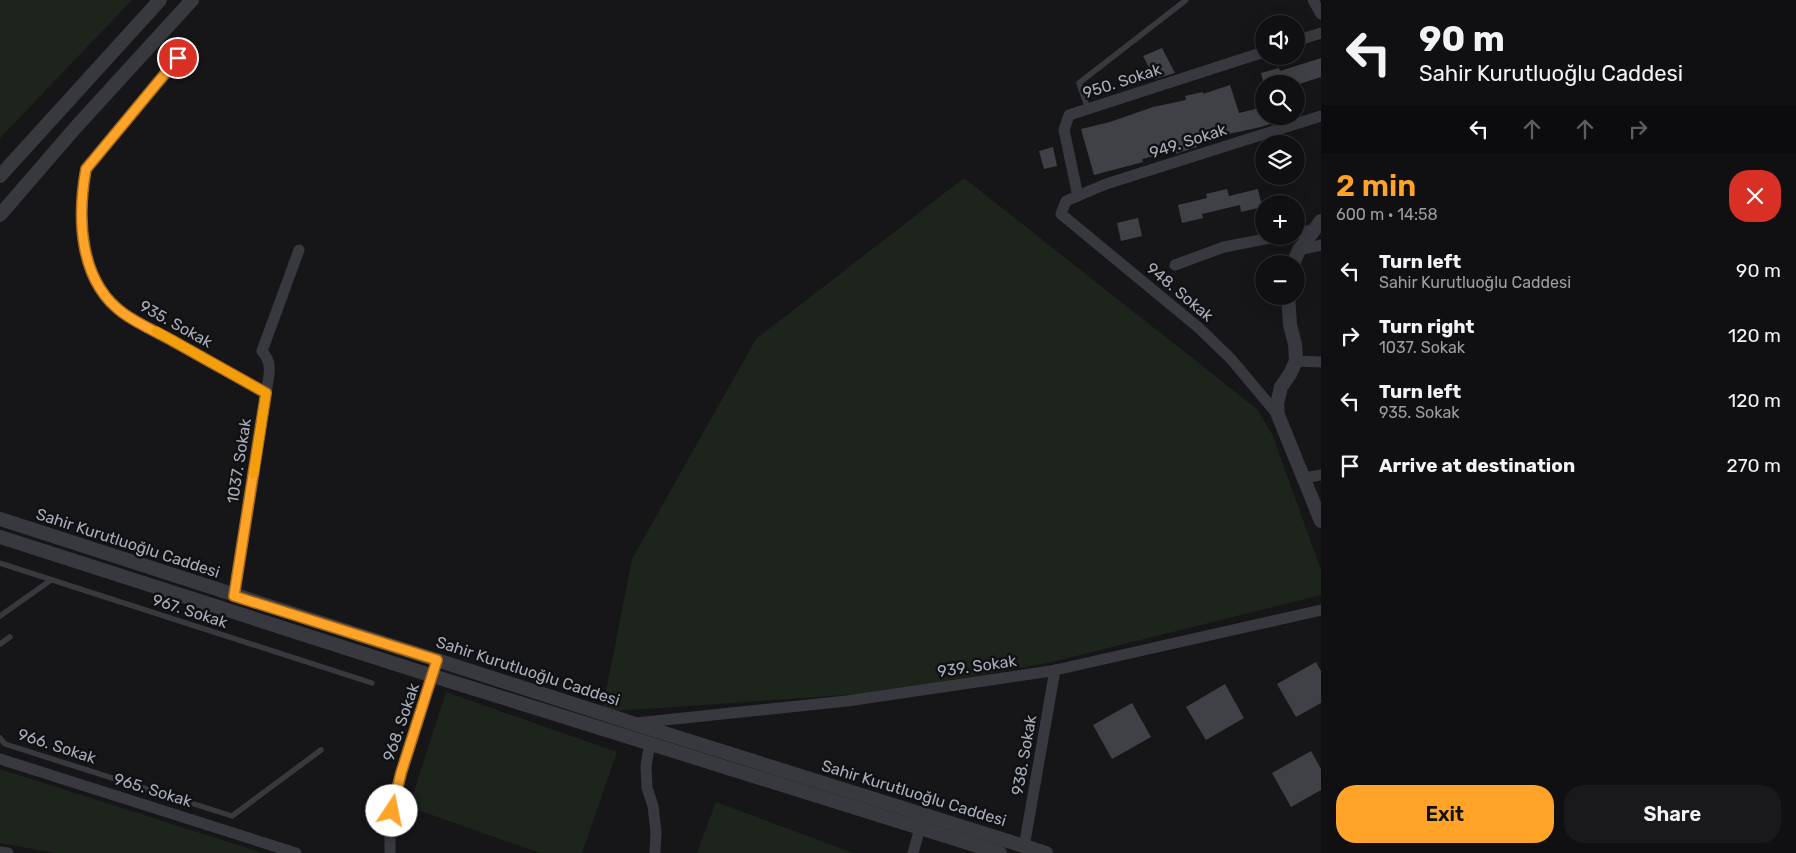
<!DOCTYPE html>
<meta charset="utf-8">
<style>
body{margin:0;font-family:Rubik,sans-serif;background:#19191c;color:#f1f3f6;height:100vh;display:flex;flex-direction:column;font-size:19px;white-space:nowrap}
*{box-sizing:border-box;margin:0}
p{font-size:16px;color:#9c9da0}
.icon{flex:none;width:28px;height:28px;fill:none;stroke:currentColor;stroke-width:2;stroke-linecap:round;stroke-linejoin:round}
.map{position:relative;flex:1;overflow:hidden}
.details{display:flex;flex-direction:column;background:#101013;width:475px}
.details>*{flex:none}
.hud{background:#101013;color:#f1f3f6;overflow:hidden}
.tools{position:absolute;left:1255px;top:15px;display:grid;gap:10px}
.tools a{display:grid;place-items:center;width:50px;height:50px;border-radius:50%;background:#101013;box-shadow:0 5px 20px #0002,0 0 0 1px #303033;font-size:25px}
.pin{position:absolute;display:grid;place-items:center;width:42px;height:42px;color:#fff;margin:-21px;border:2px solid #fff;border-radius:50%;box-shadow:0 1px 5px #0007}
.me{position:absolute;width:55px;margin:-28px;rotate:11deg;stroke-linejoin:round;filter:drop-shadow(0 0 4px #0008)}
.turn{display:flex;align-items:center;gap:18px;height:105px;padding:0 15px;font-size:22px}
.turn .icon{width:65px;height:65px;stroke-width:2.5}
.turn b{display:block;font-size:35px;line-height:42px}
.lanes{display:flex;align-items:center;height:48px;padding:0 15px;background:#0003;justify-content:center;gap:25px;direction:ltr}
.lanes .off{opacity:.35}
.round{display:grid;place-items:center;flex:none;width:52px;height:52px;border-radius:20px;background:#19191c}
.headline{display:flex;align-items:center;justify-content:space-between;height:85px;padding:0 15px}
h1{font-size:30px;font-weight:600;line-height:38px;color:#ffa428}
.action{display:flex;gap:10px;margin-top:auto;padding:10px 15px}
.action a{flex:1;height:58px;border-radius:20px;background:#ffa428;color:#111;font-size:20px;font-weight:600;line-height:58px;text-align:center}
.action a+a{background:#19191c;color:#f1f3f6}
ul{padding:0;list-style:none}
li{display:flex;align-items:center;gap:15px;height:65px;padding:0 15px}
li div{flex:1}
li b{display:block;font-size:19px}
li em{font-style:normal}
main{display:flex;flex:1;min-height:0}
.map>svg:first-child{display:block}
</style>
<main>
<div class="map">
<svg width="1321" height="853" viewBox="0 0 1321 853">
<rect width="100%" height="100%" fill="#161619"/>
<g fill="#1c241c">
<path d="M0 0H132L0 138Z"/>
<path d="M964 178 1257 409 1272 434 1321 570V595L1048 663 874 693 602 712 632 559 756 339Z"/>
<path d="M446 692 617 752 582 853H540L409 807Z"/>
<path d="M0 769 263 853H55L0 843Z"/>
<path d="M716 802 853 853H697Z"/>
</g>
<g fill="#404146">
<path d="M1162 48 1175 73 1155 79 1143 56Z"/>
<path d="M1321 58V77L1299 84H1264L1261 73 1279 68 1280 71Z"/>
<path d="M1230 85 1239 113 1264 107V116L1291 117 1261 127 1224 135 1196 145 1197 147 1178 153 1176 154V151L1142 159 1143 162 1094 175 1081 129 1110 122 1153 107 1186 100 1185 96 1203 92V94Z"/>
<path d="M1053 147 1057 166 1044 169 1039 151Z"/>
<path d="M1227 189 1229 196 1258 189 1262 207 1241 212 1240 205 1202 214 1203 218 1182 223 1178 205 1207 198 1206 194Z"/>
<path d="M1138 218 1142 236 1121 241 1117 223Z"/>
<path d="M1316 662 1321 671V703L1296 717 1277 684Z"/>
<path d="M1225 684 1244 718 1206 740 1186 707Z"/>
<path d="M1132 703 1151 737 1112 759 1093 725Z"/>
<path d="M1311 751 1321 769V790L1291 807 1272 773Z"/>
</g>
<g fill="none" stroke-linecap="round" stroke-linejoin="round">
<g stroke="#37393e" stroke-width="5.5">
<path d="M1088 109 1079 83 1186 0"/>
<path d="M0 563 372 683"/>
<path d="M0 616 51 580"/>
<path d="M0 644 10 637"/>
<path d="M0 738 5 744 232 816 321 750"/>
</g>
<g stroke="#37393e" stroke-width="11">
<path d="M1313 0 1321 14"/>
<path d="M1296 41 1321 33"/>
<path d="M178 58 86 169C77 218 79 281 123 313 138 324 157 332 173 341 204 358 235 376 266 393"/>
<path d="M1078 196 1064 130 1069 115 1264 52"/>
<path d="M1296 233 1313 230"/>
<path d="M1299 250 1321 245"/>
<path d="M1175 265 1224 247 1280 236"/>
<path d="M1296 361 1321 362"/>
<path d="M1278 415 1231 359 1199 328 1061 214 1066 201 1106 184 1321 116"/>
<path d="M1304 478 1321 475"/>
<path d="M234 596 269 375C270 365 269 359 262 351L299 250"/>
<path d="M636 723 847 701 1051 671 1321 610"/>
<path d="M650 743 646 766 647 788 653 806 656 832 655 853"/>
<path d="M0 759 296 853"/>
<path d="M1024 847 1055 670"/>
<path d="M0 852 8 853"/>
<path d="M390 853V824L394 798 437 660"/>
<path d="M913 853 922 821"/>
</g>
<g stroke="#37393e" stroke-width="14">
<path d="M0 176 160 0"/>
<path d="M0 215 76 127 192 0"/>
<path d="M1293 264 1299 250 1321 221"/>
<path d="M1288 296 1290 325 1295 344 1296 361 1290 374 1281 387 1277 404 1278 415 1321 521"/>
<path d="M0 519 632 723 1046 853"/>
<path d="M0 537 433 676 1000 853"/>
</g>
</g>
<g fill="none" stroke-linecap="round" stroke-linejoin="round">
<g stroke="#a66b1a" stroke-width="12">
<path id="route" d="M178 58 86 169C77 218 79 281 123 313 138 324 157 332 173 341 204 358 235 376 266 393L234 596 437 660 401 773 392 811"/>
</g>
<use href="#route" stroke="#ffa428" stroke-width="9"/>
<path stroke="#f59e0b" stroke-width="9" d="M156 331 266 393 254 474"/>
</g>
<g text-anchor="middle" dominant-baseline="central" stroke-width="5" stroke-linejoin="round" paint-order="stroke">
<g font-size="16" fill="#a7aeba" stroke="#111114">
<text transform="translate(1122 81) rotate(-18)">950. Sokak</text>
<text transform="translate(1188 141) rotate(-18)">949. Sokak</text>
<text transform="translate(1180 292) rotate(40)">948. Sokak</text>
<text transform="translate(176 324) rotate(29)">935. Sokak</text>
<text transform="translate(239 461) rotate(-81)">1037. Sokak</text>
<text transform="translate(128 543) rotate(18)">Sahir Kurutluoğlu Caddesi</text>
<text transform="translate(190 611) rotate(18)">967. Sokak</text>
<text transform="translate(977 666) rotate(-8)">939. Sokak</text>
<text transform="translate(528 671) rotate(18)">Sahir Kurutluoğlu Caddesi</text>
<text transform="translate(401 722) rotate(-71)">968. Sokak</text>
<text transform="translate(57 746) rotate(18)">966. Sokak</text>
<text transform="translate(1024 755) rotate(-80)">938. Sokak</text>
<text transform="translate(153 790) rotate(17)">965. Sokak</text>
<text transform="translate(914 793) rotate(17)">Sahir Kurutluoğlu Caddesi</text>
</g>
</g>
</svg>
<div class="tools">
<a><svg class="icon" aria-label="sound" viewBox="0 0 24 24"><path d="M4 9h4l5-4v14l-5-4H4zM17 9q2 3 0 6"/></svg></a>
<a><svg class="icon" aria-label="search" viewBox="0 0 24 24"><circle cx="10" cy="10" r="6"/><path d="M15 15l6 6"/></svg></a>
<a><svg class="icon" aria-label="layers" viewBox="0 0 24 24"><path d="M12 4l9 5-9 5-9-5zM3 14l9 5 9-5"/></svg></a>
<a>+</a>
<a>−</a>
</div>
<div class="pin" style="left:178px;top:58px;background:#d93025"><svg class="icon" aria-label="arrive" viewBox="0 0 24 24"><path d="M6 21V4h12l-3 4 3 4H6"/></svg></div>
<svg class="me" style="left:392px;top:811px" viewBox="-20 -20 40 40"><circle r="19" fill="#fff"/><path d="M0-13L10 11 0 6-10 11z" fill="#ffa428"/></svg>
</div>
<section class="details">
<div class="hud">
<div class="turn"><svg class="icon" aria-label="left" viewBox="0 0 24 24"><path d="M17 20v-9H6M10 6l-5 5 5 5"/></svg><div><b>90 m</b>Sahir Kurutluoğlu Caddesi</div></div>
<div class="lanes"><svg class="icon" aria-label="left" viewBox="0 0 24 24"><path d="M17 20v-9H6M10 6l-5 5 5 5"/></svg><svg class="icon off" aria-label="ahead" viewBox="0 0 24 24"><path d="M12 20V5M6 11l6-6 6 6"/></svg><svg class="icon off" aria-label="ahead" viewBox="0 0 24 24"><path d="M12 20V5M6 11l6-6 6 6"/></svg><svg class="icon off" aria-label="right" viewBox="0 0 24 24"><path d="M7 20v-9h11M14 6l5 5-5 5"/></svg></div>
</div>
<div class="headline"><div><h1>2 min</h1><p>600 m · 14:58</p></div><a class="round" style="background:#d93025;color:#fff"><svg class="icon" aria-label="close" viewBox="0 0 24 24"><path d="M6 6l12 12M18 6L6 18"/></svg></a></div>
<ul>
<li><svg class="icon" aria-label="left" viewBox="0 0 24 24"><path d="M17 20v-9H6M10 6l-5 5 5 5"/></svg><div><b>Turn left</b><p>Sahir Kurutluoğlu Caddesi</p></div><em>90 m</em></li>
<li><svg class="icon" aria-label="right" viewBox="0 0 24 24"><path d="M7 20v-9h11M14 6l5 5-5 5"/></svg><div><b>Turn right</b><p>1037. Sokak</p></div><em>120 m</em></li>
<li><svg class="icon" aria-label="left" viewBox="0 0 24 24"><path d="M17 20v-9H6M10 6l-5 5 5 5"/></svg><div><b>Turn left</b><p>935. Sokak</p></div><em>120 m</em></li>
<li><svg class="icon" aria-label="arrive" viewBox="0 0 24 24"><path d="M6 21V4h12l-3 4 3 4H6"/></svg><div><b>Arrive at destination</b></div><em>270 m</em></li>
</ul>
<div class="action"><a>Exit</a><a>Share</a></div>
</section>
</main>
